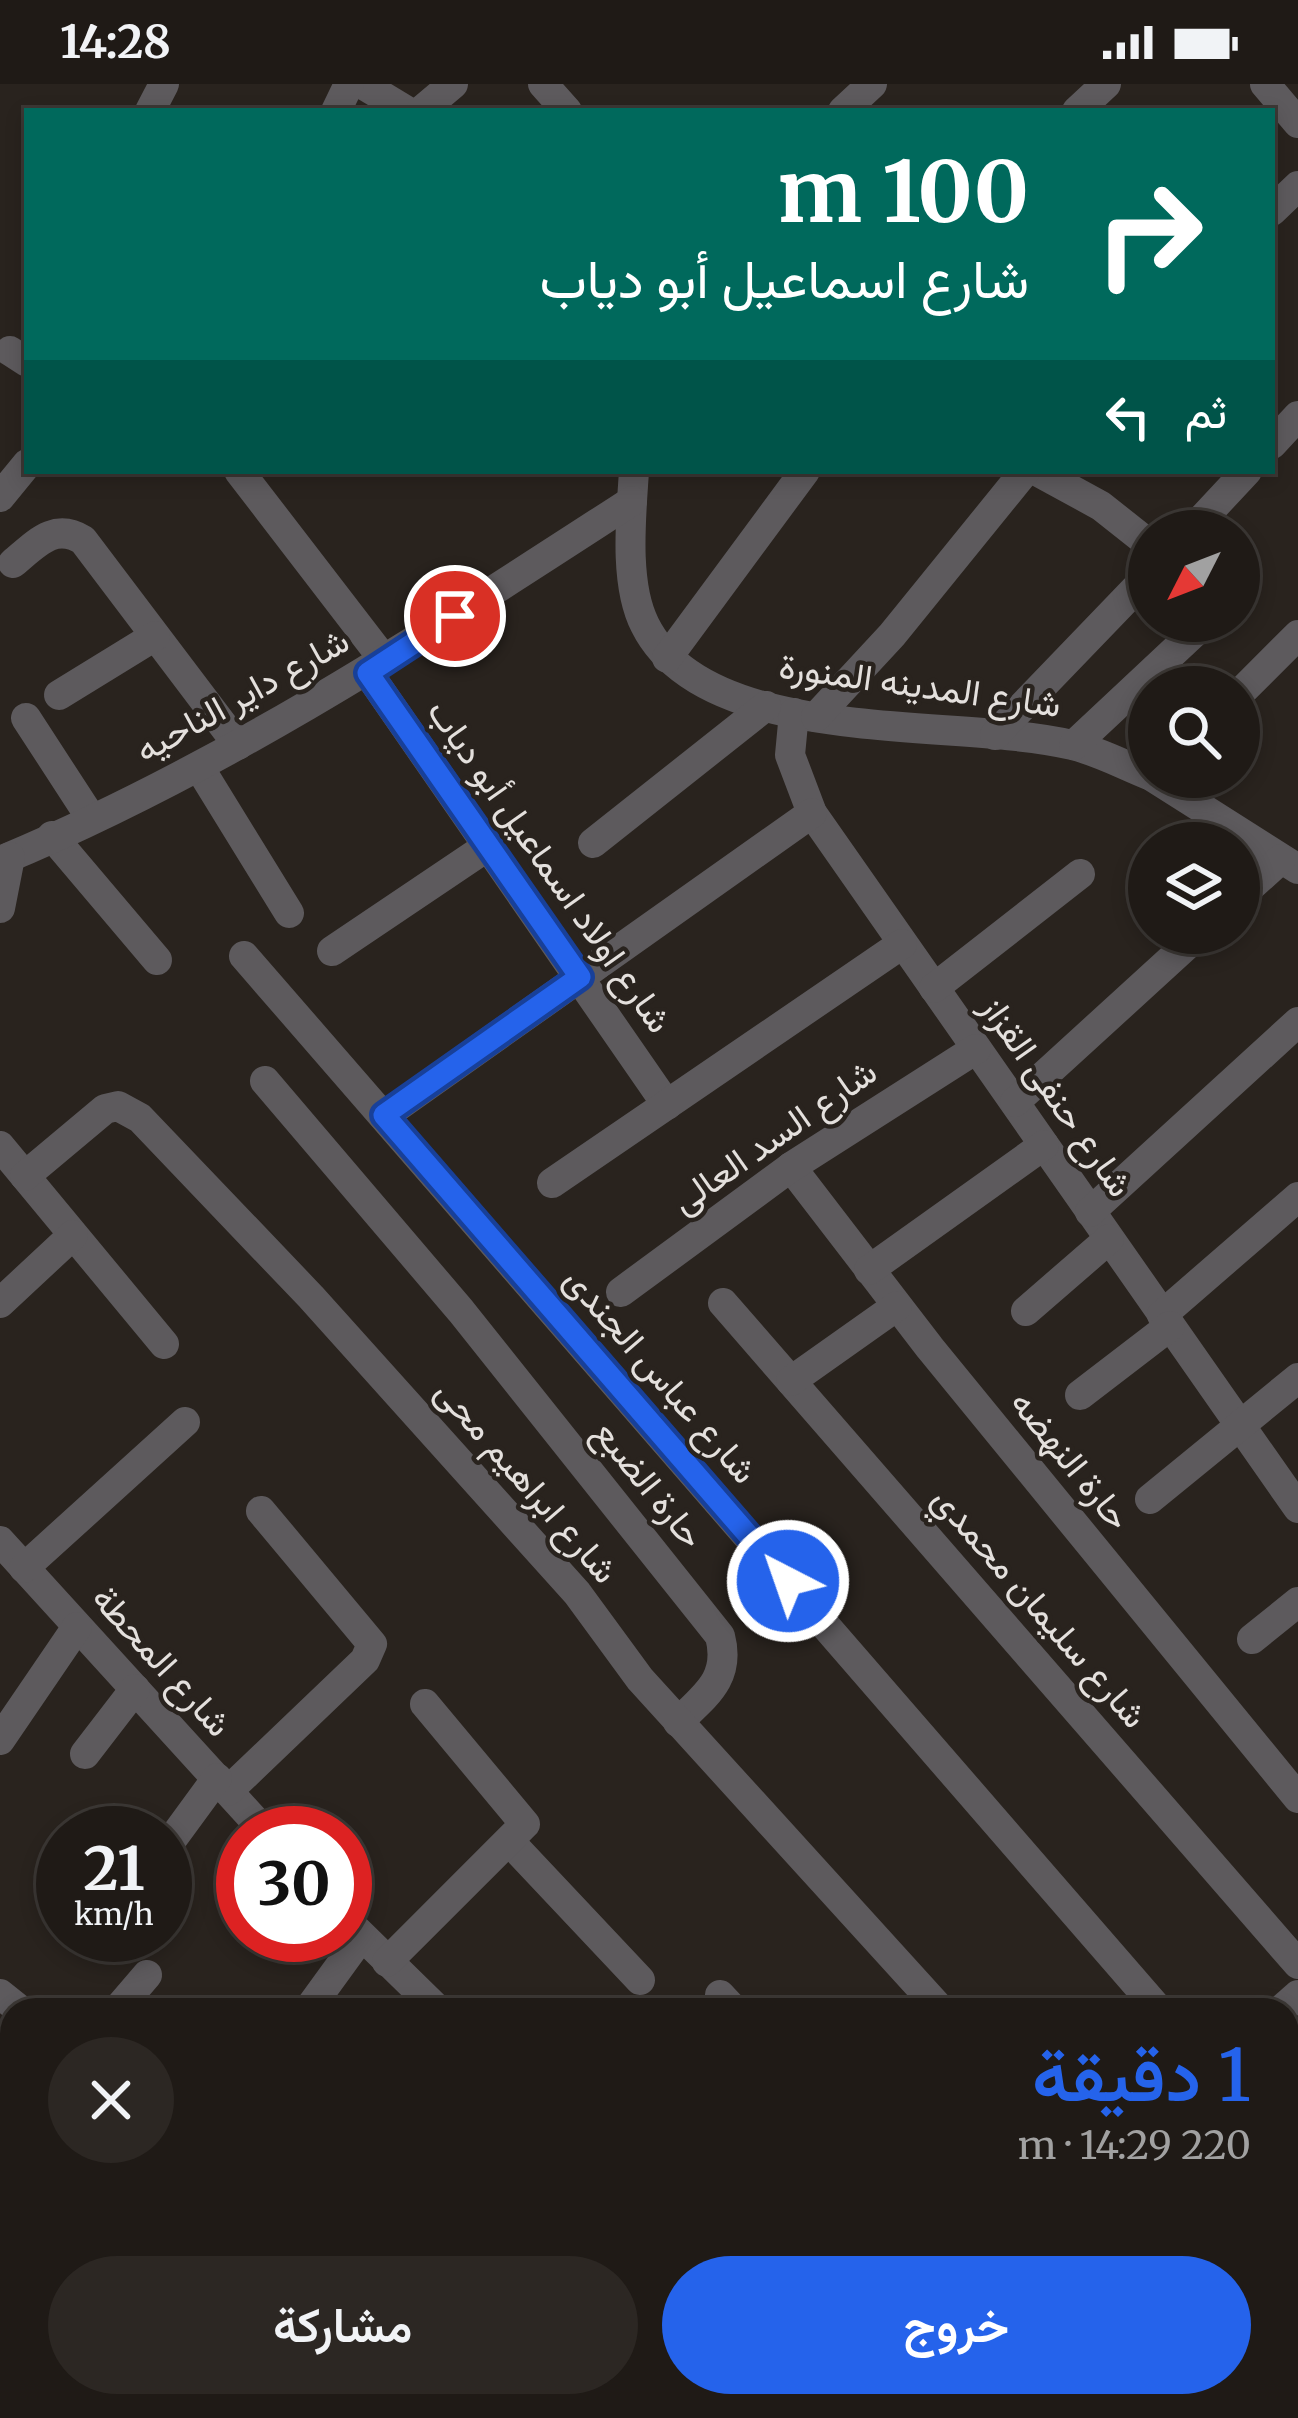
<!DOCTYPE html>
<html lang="ar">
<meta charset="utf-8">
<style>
body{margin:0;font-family:Merriweather,Vazirmatn,serif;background:#2c2723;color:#f1f3f6;direction:rtl;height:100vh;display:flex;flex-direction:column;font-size:45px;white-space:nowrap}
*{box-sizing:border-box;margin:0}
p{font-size:39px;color:#a1a1a1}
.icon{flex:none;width:66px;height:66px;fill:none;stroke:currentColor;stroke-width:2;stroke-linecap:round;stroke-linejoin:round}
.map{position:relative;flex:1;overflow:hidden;direction:ltr}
.sheet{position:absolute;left:0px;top:1914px;width:1299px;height:420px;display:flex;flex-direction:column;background:#1f1a16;border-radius:36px 36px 0 0;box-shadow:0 6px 18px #0003,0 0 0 3px #3c3835;direction:rtl}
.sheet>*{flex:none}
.banner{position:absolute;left:24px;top:24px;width:1251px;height:366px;border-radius:0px;box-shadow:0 6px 18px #0003,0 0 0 3px #3c3835;direction:rtl;background:#00695c;color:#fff;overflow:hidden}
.needle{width:78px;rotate:228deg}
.tools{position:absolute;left:1128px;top:426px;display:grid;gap:24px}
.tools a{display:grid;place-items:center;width:132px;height:132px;border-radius:50%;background:#1f1a16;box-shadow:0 6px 18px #0003,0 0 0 3px #3c3835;font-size:60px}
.speed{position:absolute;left:36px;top:1722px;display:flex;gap:24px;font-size:60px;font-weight:700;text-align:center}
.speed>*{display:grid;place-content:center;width:156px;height:156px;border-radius:50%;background:#1f1a16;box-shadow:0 6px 18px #0003,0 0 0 3px #3c3835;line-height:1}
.speed small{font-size:30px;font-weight:400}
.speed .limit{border:18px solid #d22;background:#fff;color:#111}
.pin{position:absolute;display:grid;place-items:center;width:102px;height:102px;color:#fff;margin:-51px;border:6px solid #fff;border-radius:50%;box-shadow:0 3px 12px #0007}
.me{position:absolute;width:132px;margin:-66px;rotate:319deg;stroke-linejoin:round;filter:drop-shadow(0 0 9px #0008)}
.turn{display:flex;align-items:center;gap:42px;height:252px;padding:0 48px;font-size:54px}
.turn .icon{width:156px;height:156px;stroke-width:2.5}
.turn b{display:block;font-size:84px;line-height:102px}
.then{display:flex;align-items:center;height:114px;padding:0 48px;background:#0003;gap:24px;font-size:45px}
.round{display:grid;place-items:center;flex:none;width:126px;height:126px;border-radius:63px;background:#2c2723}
.overview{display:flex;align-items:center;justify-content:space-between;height:204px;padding:0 48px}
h1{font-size:72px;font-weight:600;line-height:90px;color:#2563eb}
.primary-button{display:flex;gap:24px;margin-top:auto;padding:24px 48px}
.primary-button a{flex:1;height:138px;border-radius:72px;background:#2563eb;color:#fff;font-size:48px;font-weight:600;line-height:138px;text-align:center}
.primary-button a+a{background:#2c2723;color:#f1f3f6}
.status{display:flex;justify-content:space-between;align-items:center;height:84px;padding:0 60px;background:#1f1a16;direction:ltr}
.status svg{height:33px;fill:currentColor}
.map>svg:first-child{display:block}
</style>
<div class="status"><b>14:28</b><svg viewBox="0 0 49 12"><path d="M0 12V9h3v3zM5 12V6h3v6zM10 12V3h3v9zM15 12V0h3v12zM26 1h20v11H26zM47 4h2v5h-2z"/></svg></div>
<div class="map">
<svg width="1298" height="2334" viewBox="0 0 1298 2334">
<rect width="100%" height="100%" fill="#29231e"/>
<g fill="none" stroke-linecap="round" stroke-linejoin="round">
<g stroke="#5d5a5d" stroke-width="30">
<path d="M362 0 407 27"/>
<path d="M543 0 567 27"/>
<path d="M1265 0 1298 39"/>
<path d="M150 27 164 0"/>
<path d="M336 27 349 0"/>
<path d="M421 27 453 0"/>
<path d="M843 27 872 0"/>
<path d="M1077 27 1106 0"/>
<path d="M1272 127 1298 102"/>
<path d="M10 267 27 278"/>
<path d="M1272 360 1298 332"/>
<path d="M239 387 385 577"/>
<path d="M634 387C631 433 624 500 645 541 706 664 957 633 1072 661 1098 667 1124 681 1149 691"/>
<path d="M1037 387 1101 422 1149 460"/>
<path d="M0 413 27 380"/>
<path d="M1191 447 1247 387"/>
<path d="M13 479C36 460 54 438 83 456L238 661"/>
<path d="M667 574 805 387"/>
<path d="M368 589 667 1021"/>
<path d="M1239 610 1298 551"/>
<path d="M59 611 155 552"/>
<path d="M794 629 790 671 812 729 1298 1424"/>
<path d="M816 633 892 551 1025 387"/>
<path d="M26 634 91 734"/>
<path d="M995 651 1149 491"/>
<path d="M1074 661 1200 543"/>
<path d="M199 683 289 829"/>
<path d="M1153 693 1298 785"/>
<path d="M52 752 157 876"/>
<path d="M593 759 766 622"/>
<path d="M0 777C226 683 428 549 632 417"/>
<path d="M1239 813 1281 775"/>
<path d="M0 824 10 773"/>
<path d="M332 867 488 762"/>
<path d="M244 872 1159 1926"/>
<path d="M934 904 1080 790"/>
<path d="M265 997 461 1227 720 1552C731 1594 706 1611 678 1638"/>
<path d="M1015 1018 1200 849"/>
<path d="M384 1032 812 729"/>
<path d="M0 1062 164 1260"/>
<path d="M791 1083 930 1264 1298 1714"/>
<path d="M25 1092 105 1025 118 1022 140 1034 311 1213 577 1509 640 1595 941 1926"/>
<path d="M552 1099 902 860"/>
<path d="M1090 1128 1298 938"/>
<path d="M869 1186 1044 1061"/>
<path d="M621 1208 791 1083 976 965"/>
<path d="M0 1219 73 1151"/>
<path d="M723 1219 1298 1880"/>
<path d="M1026 1227 1109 1155"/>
<path d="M1162 1231 1298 1113"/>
<path d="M791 1297 897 1222"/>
<path d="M1080 1311 1170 1242"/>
<path d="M1150 1415 1298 1294"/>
<path d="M0 1457 266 1749"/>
<path d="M24 1484 185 1338"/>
<path d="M1252 1555 1298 1518"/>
<path d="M0 1656 77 1543"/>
<path d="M85 1670 135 1605"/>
<path d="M228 1707 365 1576 372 1560 261 1427"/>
<path d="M511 1759 640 1896"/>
<path d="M165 1765 217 1694"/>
<path d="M345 1835 438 1926"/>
<path d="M387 1878 525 1740 425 1620"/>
<path d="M0 1910 20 1926"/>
<path d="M720 1911 734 1926"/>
<path d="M117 1926 147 1891"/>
<path d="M308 1926 361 1853"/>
<path d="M1281 1926 1298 1911"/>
<path d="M1287 1985 1298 1997"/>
<path d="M1287 2147 1298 2137"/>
<path d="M1287 2314 1298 2326"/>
<path d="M848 2322 860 2334"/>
<path d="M19 2334 27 2322"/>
<path d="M420 2334 429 2322"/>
<path d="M733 2334 742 2322"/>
<path d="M1076 2334 1090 2322"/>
</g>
</g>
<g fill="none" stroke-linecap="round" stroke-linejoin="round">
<g stroke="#184099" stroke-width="30">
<path id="route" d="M455 532 368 589 580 893 384 1031 788 1497"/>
</g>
<use href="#route" stroke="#2563eb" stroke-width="21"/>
</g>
<g text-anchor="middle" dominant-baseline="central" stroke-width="9" stroke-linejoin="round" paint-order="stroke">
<g font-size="36" fill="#e4e0dd" stroke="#29231e">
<text transform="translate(920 601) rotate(8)">شارع المدينه المنورة</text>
<text transform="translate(242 611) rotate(-29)">شارع داير الناحيه</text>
<text transform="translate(550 782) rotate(55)">شارع اولاد اسماعيل أبو دياب</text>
<text transform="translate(1057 1012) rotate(55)">شارع حنفى القزاز</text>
<text transform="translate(774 1052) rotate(-35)">شارع السد العالى</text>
<text transform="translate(661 1291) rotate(49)">شارع عباس الجندى</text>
<text transform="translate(1071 1376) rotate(51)">حارة النهضه</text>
<text transform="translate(527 1397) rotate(49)">شارع ابراهيم محى</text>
<text transform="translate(649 1400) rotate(51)">حارة الضبع</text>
<text transform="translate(1040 1523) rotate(49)">شارع سليمان محمدي</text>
<text transform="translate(162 1577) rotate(48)">شارع المحطة</text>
</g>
</g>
</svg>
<div class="tools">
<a><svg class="needle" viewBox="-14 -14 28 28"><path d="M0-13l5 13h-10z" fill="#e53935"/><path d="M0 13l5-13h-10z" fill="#a1a1a1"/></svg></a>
<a><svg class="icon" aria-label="search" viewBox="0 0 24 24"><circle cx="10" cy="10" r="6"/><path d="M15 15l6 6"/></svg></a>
<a><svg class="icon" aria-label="layers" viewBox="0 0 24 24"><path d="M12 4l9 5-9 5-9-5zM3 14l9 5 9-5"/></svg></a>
</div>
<div class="speed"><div>21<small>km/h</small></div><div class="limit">30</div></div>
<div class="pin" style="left:455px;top:532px;background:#d93025"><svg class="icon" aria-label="arrive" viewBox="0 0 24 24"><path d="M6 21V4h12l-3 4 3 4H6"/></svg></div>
<svg class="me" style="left:788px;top:1497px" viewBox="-20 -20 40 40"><circle r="17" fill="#2563eb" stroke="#fff" stroke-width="3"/><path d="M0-11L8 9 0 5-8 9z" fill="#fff"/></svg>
<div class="banner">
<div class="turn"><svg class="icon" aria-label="right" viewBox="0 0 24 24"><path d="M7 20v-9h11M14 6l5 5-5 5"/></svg><div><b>100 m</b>شارع اسماعيل أبو دياب</div></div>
<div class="then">ثم<svg class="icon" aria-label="left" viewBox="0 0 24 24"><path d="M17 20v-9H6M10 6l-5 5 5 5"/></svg></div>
</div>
<section class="sheet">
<div class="overview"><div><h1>1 دقيقة</h1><p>220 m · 14:29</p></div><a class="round"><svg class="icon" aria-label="close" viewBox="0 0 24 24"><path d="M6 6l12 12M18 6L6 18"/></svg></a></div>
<div class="primary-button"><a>خروج</a><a>مشاركة</a></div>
</section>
</div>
